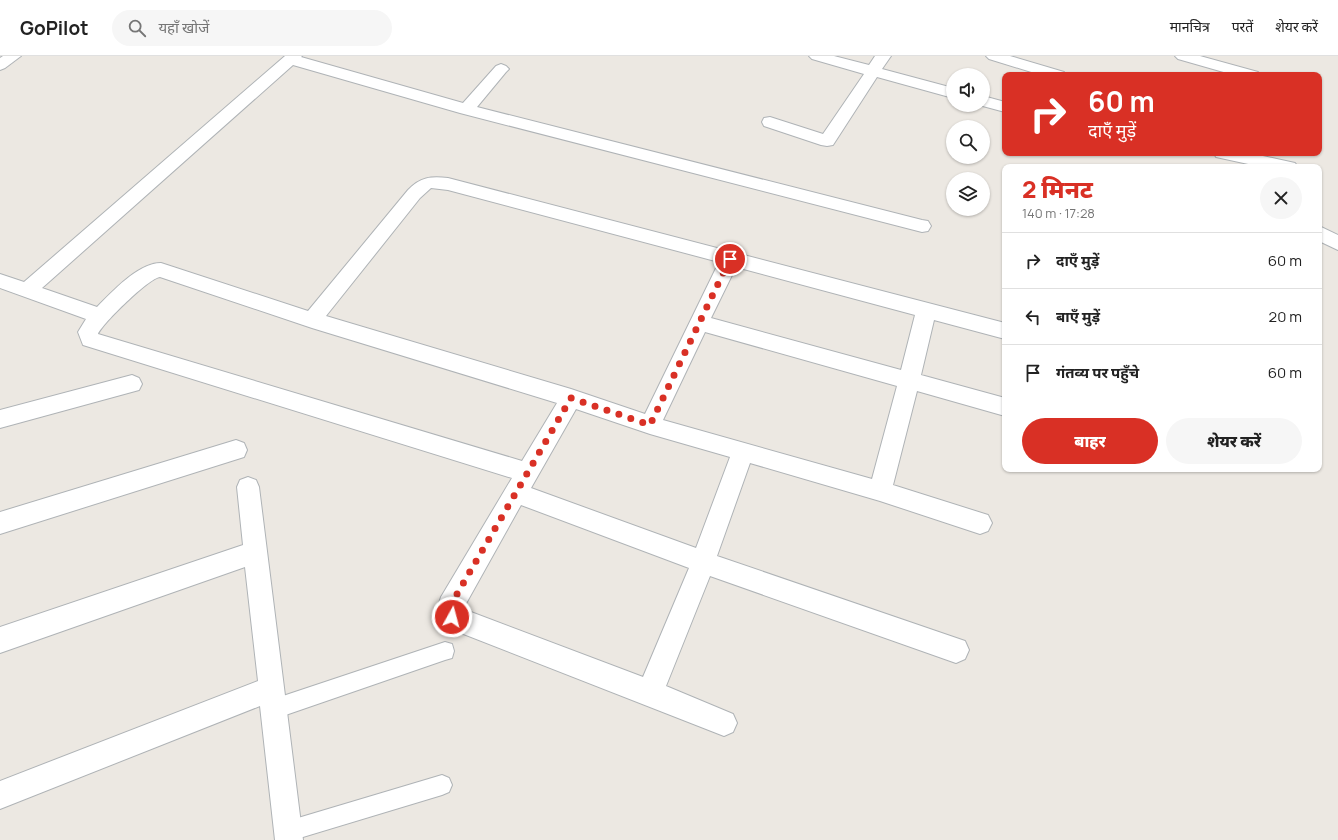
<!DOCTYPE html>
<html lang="hi">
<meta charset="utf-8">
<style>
body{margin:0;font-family:Manrope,"Noto Sans Devanagari",sans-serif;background:#f6f6f6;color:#222;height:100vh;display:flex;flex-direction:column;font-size:15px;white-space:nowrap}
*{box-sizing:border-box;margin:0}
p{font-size:13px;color:#767676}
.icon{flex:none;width:22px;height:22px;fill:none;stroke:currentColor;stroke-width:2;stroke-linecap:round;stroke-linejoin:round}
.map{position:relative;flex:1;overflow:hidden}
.details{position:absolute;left:1002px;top:108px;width:320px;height:308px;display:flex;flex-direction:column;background:#fff;border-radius:8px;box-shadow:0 1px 3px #0004}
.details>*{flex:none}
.top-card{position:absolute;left:1002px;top:16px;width:320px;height:84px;border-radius:8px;box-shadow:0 1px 3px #0004;background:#d93025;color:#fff;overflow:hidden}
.controls{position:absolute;left:946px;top:12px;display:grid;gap:8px}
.controls a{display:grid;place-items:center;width:44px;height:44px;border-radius:50%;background:#fff;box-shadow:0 1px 3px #0004;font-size:20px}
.pin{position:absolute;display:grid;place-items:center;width:34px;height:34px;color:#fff;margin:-17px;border:2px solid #fff;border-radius:50%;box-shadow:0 1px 4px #0007}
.me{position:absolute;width:44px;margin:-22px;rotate:7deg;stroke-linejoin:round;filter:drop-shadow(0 0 3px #0008)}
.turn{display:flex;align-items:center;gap:14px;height:84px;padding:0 20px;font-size:18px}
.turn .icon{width:52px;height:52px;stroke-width:2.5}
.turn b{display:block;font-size:28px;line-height:34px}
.round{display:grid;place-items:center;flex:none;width:42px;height:42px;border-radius:21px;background:#f6f6f6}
.headline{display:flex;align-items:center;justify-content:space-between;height:68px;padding:0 20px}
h1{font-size:24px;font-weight:800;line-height:30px;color:#d93025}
.button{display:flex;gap:8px;margin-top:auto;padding:8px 20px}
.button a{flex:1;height:46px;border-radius:24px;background:#d93025;color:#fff;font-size:16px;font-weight:800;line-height:46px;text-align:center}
.button a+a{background:#f6f6f6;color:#222}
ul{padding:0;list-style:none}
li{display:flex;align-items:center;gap:12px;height:56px;padding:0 20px;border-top:1px solid #e0e0e0}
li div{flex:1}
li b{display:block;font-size:15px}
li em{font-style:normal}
header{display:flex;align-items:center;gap:24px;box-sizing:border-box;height:56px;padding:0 20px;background:#fff;border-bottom:1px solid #e0e0e0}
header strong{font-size:19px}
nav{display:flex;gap:22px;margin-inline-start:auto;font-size:14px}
.search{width:280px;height:36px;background:#f6f6f6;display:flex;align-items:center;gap:10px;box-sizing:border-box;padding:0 14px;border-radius:22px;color:#767676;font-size:15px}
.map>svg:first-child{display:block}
</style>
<header>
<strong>GoPilot</strong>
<div class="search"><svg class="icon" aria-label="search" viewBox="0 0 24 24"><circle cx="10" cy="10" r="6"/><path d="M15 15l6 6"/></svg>यहाँ खोजें</div>
<nav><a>मानचित्र</a><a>परतें</a><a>शेयर करें</a></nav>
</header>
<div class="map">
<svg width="1338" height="784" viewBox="0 0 1338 784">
<rect width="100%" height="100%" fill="#ece8e2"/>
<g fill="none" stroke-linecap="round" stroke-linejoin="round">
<g stroke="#afb3b6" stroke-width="2">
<g id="service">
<path d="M445 586 452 588 454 595 452 602 445 604 274 663 267 660 264 653 267 646 274 643Z"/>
<path d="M442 719 449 722 452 729 449 736 442 739 293 784 281 782 278 775 281 768 288 765Z"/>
</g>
</g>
<g stroke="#afb3b6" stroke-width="2">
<g id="minor">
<path d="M3 0H21L5 12 0 14V2Z"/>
<path d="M285 0H302L301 1 463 47 496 10 501 8 506 10 509 13 506 16 477 51 922 164 928 165 931 170 928 175 922 176 460 57 293 9 42 232 97 251C112 236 138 207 161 207L308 255 408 134C420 121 431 120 448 122L1005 267V283L934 264 921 319 1005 342V360L917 335 893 429 988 459 992 467 988 475 980 478 880 445 750 407 717 500 965 585 969 594 965 603 956 607 710 520 666 630 733 658 737 667 733 676 724 680 443 570 438 550 441 541 512 422 83 289 78 276 86 263 0 232V218L24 226ZM431 132 448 134 719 206 645 358 571 333 326 260 420 142ZM736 211 915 259 901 314 711 262ZM160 221 312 272 557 347 522 405 98 278C103 267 149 222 160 221ZM705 276 897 330 872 423 663 364ZM576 353 650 378 730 401 696 492 531 432ZM521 449 689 512 643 621 463 553Z"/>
<path d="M809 0H834L869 9 875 0H891L882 13 953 32V42L877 21 833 89 827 90 821 89 764 70 762 66 764 62 770 61 823 78 864 18 812 3Z"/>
<path d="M986 0H1010L1064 16 1066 19H1041L989 3Z"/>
<path d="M1175 0H1200L1258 16 1260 19H1234L1178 3Z"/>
<path d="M983 40 1005 46V56L979 49H983Z"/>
<path d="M1214 97H1249L1295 107 1298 111H1262L1216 101Z"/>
<path d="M1319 170 1338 179V194L1319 185Z"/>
<path d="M132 319 139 322 142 328 139 334 0 372V354Z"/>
<path d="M236 384 244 387 247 394 244 401 0 478V456Z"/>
<path d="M248 421 256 424 259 431 303 784H275L260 650 0 753V725L258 625 245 511 0 597V571L243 489 237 431 240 424Z"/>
</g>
</g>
<use href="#service" fill="#fff" fill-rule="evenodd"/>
<use href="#minor" fill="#fff" fill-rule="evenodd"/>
</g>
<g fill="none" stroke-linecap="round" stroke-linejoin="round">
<path stroke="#d93025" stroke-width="7" stroke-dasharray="0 12.6" d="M452 561 450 550 571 342 650 369 730 203"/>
</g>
</svg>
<div class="controls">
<a><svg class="icon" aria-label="sound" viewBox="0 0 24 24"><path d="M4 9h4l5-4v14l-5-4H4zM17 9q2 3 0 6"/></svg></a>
<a><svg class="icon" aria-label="search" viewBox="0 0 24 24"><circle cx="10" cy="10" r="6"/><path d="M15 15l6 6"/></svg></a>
<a><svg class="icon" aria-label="layers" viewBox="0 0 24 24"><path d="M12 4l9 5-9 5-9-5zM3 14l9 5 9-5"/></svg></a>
</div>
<div class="pin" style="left:730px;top:203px;background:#d93025"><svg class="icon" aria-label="arrive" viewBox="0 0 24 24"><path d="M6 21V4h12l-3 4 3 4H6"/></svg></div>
<svg class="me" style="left:452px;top:561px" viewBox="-20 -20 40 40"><circle r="17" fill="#d93025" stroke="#fff" stroke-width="3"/><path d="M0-11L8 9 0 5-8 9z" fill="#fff"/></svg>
<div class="top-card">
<div class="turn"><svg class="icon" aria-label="right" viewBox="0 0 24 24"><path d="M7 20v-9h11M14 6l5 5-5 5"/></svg><div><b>60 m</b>दाएँ मुड़ें</div></div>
</div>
<section class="details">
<div class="headline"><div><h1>2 मिनट</h1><p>140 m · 17:28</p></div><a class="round"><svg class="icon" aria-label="close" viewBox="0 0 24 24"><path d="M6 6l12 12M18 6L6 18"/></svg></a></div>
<ul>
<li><svg class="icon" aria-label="right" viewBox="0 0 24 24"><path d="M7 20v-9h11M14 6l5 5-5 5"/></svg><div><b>दाएँ मुड़ें</b></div><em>60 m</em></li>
<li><svg class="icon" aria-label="left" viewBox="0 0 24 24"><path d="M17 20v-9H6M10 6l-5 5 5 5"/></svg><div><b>बाएँ मुड़ें</b></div><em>20 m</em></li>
<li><svg class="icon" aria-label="arrive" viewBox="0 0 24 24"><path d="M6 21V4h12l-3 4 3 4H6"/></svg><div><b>गंतव्य पर पहुँचे</b></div><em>60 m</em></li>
</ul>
<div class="button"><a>बाहर</a><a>शेयर करें</a></div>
</section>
</div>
